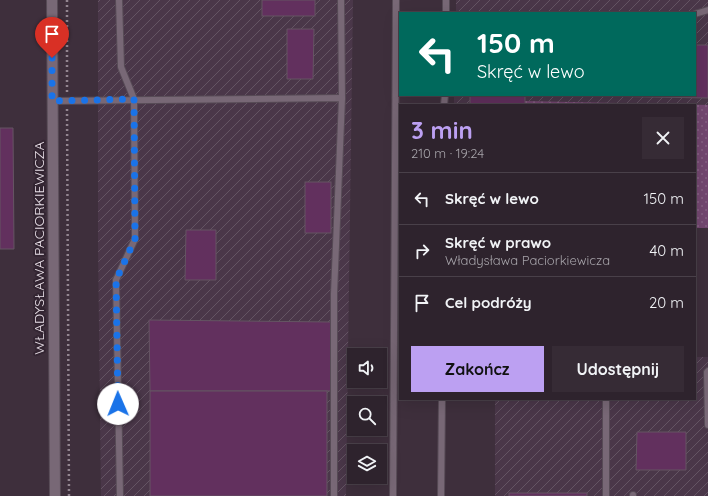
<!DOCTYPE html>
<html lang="pl">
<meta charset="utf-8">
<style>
body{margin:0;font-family:Quicksand,sans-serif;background:#362b35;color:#f1f3f6;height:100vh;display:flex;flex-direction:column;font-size:15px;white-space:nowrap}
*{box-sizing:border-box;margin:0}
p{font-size:13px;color:#a7a4aa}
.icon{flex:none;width:22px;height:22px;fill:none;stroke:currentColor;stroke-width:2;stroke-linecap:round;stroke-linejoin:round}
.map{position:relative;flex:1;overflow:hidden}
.sheet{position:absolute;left:399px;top:104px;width:297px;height:296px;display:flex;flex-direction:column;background:#2e232d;border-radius:0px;box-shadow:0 4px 16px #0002,0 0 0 1px #494049}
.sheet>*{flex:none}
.banner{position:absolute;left:399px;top:12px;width:297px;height:84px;border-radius:0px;box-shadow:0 4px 16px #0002,0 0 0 1px #494049;background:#00695c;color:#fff;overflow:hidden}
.buttons{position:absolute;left:347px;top:348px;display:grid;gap:8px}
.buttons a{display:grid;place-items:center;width:40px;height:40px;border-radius:0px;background:#2e232d;box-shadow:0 4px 16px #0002,0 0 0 1px #494049;font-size:20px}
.pin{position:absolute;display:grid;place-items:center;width:34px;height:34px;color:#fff;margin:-41px -17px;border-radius:50% 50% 50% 0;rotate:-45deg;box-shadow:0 0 4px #0007}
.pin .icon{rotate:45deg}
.me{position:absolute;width:44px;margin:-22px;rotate:359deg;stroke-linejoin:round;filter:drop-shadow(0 0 3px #0008)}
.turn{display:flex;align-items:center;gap:14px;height:84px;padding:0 12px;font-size:18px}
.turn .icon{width:52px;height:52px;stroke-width:2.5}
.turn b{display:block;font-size:28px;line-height:34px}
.round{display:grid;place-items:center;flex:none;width:42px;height:42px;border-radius:0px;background:#362b35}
.headline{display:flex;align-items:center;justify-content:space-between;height:68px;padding:0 12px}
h1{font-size:24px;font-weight:700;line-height:30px;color:#bca0f2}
.cta{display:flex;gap:8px;margin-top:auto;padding:8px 12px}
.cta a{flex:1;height:46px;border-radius:0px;background:#bca0f2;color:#111;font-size:16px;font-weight:700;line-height:46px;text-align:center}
.cta a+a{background:#362b35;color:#f1f3f6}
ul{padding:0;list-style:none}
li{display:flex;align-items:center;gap:12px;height:52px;padding:0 12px;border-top:1px solid #494049}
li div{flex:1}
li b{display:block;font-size:15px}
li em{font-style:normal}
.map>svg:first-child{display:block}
</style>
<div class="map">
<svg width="708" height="496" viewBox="0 0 708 496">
<defs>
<pattern id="industrial-furrows" width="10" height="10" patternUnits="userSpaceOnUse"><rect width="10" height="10" fill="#4a3749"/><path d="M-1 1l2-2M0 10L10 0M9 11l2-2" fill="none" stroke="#645463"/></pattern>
<pattern id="grass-dots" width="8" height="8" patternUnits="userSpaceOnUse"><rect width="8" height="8" fill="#734770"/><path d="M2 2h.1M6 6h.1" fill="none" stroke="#876184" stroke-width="1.8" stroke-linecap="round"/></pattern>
</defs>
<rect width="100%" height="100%" fill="#3e2f3c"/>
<g fill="url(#industrial-furrows)">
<path d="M98 0H353L346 496H101L98 244Z"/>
<path d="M456 0H708V228H695V105H454V95H695V13H456Z"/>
<path d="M695 357H708V496H495V399H695Z"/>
</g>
<path fill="url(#grass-dots)" d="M525 101 708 105V228H695V105H525Z"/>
<g fill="#62305e" stroke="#655563">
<rect x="262" y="0" width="53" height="16"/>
<path d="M287 29H314L313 79H287Z"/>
<path d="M695 45H708V98L543 95H695Z"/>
<rect x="470" y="95" width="55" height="10"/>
<path d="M0 128H13L14 249H0Z"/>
<rect x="305" y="182" width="26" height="51"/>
<path d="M186 230H216V280H185Z"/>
<path d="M149 320 331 322V391H150Z"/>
<rect x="150" y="391" width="177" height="105"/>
<path d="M637 432H686V470H636Z"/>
<rect x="509" y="493" width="78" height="3"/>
</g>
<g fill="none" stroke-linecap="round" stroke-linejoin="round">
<g stroke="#574b56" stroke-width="8">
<g id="service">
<path d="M119 0 121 67 134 99 135 239 116 280 120 496"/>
<path d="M341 0 342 98"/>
<path d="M446 13V0"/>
<path d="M695 14 708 10"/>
<path d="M52 101 342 98 334 294V496"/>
<path d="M444 105 445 95"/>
<path d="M708 371 707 372 708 425"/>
<path d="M393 496 396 0"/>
<path d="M441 496 442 399"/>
<path d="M606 496V399"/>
<path d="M633 496V495"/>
</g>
</g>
<g stroke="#574b56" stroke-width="12">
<path id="minor" d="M52 0 55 496"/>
</g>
<g stroke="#928590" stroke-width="2.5" stroke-dasharray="2 3" stroke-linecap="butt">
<path d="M67 0V92"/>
<path d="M67 109 69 496"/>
</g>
<use href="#service" stroke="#786876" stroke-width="6"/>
<use href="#minor" stroke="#786876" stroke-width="10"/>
</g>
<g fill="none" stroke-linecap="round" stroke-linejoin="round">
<path stroke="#1a73e8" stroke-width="7" stroke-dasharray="0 12.6" d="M52 58V101L134 99 135 239 116 280 118 404"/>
</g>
<g text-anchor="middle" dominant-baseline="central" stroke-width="4" stroke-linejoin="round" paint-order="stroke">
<g font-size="14" fill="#e9e0e8" stroke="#332532">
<text transform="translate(39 248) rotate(-90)">WŁADYSŁAWA PACIORKIEWICZA</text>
</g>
</g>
</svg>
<div class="buttons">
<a><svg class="icon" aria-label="sound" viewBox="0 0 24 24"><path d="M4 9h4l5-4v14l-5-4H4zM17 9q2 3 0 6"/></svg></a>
<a><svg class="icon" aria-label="search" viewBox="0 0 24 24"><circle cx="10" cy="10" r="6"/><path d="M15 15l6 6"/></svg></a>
<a><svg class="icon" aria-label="layers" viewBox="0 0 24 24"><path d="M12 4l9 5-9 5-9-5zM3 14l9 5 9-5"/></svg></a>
</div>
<div class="pin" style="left:52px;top:58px;background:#d93025"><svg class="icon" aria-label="arrive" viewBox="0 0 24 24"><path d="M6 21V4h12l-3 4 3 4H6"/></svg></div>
<svg class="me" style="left:118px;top:404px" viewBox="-20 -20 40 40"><circle r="19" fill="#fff"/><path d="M0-13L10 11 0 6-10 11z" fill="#1a73e8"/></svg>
<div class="banner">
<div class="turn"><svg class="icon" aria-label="left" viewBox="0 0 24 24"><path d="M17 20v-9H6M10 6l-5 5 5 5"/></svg><div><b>150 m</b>Skręć w lewo</div></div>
</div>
<section class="sheet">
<div class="headline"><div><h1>3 min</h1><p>210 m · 19:24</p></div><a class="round"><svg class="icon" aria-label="close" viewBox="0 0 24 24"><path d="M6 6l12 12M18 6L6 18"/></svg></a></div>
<ul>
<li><svg class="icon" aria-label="left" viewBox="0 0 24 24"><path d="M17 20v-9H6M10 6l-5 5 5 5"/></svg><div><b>Skręć w lewo</b></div><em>150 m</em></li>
<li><svg class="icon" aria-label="right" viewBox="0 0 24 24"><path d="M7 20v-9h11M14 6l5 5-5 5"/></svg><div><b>Skręć w prawo</b><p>Władysława Paciorkiewicza</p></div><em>40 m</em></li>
<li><svg class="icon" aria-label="arrive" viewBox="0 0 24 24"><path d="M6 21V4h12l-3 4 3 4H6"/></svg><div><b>Cel podróży</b></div><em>20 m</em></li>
</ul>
<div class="cta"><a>Zakończ</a><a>Udostępnij</a></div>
</section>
</div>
